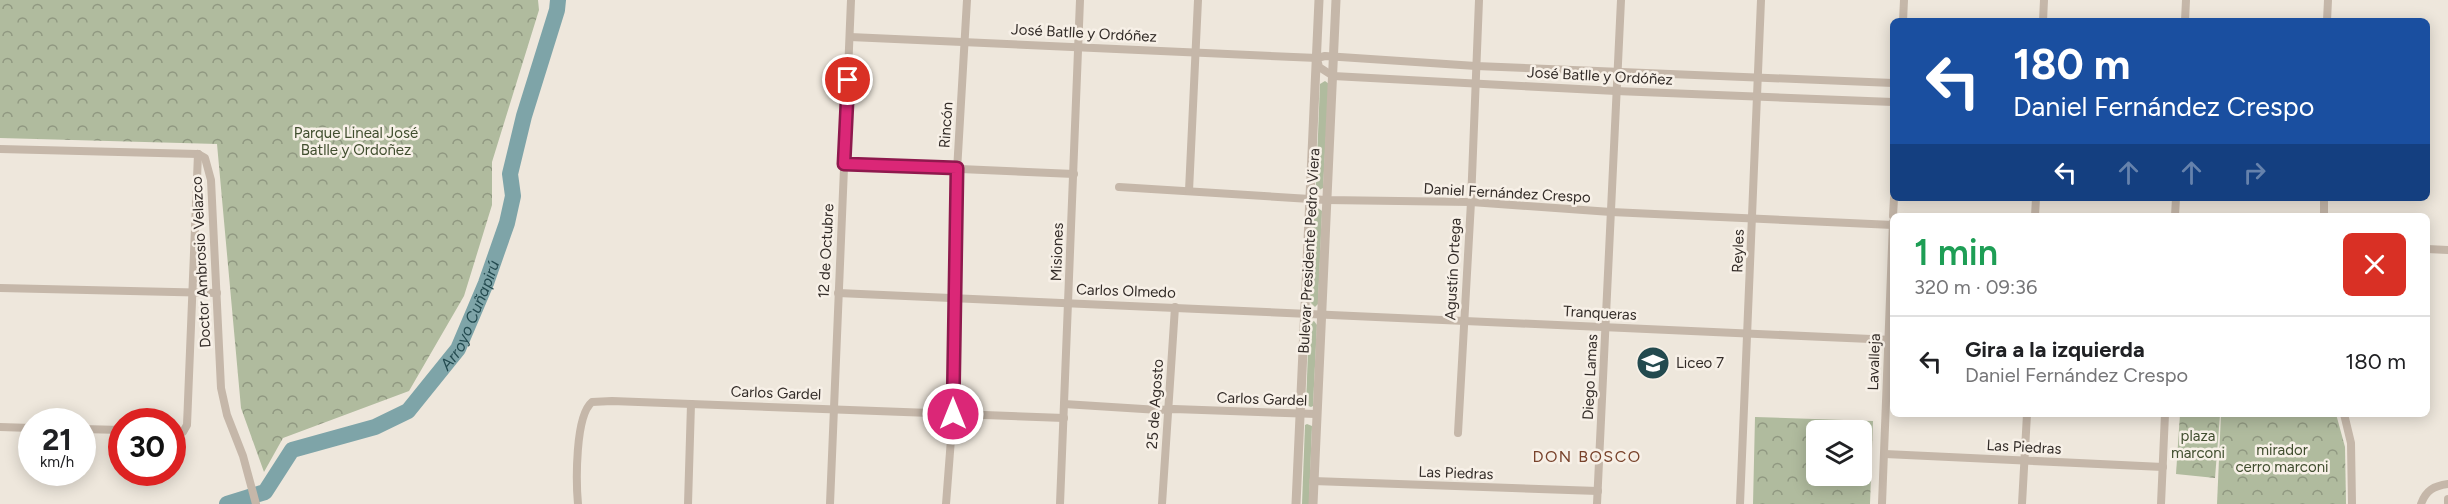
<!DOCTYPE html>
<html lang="es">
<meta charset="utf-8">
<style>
body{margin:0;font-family:Figtree,sans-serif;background:#f2f2f2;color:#202124;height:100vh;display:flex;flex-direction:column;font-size:22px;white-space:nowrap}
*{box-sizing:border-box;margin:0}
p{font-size:20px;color:#757577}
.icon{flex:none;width:33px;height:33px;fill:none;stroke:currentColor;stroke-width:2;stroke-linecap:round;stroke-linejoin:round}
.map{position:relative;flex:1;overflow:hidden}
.panel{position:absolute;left:1890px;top:213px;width:540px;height:204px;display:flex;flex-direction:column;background:#fff;border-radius:9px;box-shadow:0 3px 15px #0003}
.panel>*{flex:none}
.top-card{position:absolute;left:1890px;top:18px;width:540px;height:183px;border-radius:9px;box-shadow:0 3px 15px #0003;background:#1a4fa0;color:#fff;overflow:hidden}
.buttons{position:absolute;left:1806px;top:420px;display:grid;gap:12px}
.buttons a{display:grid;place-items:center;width:66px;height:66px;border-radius:9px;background:#fff;box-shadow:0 3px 15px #0003;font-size:30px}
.speed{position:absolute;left:18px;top:408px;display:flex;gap:12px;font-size:30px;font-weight:700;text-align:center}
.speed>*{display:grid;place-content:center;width:78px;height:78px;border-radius:50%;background:#fff;box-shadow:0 3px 15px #0003;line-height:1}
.speed small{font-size:15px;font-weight:400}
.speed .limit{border:9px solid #d22;background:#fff;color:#111}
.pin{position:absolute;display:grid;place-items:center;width:51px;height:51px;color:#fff;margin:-26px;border:3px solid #fff;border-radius:50%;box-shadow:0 2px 6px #0007}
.me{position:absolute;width:66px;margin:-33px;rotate:0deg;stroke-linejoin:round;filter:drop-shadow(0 0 4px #0008)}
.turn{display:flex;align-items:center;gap:21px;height:126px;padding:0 24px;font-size:27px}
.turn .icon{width:78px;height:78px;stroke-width:2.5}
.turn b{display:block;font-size:42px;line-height:51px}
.lanes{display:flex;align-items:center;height:57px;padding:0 24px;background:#0003;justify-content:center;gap:30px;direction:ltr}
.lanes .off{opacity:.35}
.round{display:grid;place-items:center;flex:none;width:63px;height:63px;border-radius:9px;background:#f2f2f2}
.summary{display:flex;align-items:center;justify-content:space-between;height:102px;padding:0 24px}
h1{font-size:36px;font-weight:600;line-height:45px;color:#1e9e55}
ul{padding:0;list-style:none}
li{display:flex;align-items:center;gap:18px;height:90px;padding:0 24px;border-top:2px solid #e0e0e0}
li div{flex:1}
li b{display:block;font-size:22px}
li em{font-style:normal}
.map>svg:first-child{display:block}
</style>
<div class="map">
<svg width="2448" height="504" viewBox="0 0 2448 504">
<defs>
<pattern id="park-crowns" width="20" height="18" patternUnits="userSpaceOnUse" patternTransform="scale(1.5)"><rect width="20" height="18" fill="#b0bb9e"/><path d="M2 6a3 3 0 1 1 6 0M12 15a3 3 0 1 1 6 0" fill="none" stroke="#909881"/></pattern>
</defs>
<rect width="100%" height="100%" fill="#eee7dc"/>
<g fill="#b0bb9e">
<path d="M1325 81 1329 84 1323 188 1319 190 1316 185 1320 84Z"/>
<path d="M1318 208 1322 211 1318 304 1315 307 1310 302 1314 211Z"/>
<path d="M1314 321 1317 325 1313 406 1311 407 1306 405 1309 324Z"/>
<path d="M1307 424 1312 426 1309 504H1302L1305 425Z"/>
</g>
<g fill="url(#park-crowns)" fill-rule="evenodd">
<path d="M0 0H538L539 10 492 162V205L464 296 409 391 283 438 264 472 241 408 217 144 0 138Z"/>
<path d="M2180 414 2220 415 2215 478 2176 474Z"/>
<path d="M2221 414H2336L2345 447 2346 504H2217Z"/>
<path d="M1755 417 1873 421 1870 504H1753ZM1862 430V476H1816V430Z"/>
</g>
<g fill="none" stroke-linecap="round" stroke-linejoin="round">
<path stroke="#7ea4a8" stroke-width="16" id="s1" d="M227 504 265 492 292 450 375 427 408 411 458 349 486 283 507 223 513 196 510 174 524 116 557 10 558 0"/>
<g stroke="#c5b7a9" stroke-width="8">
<path d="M1903 21 1904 0"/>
<path d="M2043 21 2044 0"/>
<path d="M2185 21 2186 0"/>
<path d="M2327 21 2328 0"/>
<path d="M850 37 1317 58 1325 56 1476 66 1893 83"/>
<path d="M1317 59 1319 67 1333 76 1616 91 1893 102"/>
<path d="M0 149 198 154"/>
<path d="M198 154 205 158 211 180 221 388 227 415 243 456 256 504"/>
<path d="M844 164 1074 174"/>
<path d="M1119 187 1326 200 1471 202 1611 212 1893 225"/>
<path d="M1189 191 1198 0"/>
<path d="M2324 198V216"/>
<path d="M1893 216 1894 198"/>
<path d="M2035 216 2036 198"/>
<path d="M2175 216 2176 198"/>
<path d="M2427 249 2448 250"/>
<path d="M0 288 217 293"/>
<path d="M838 293 1893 340"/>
<path d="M1064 404 1159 410 1174 409 1316 414"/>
<path d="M2344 414 2351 443 2352 504"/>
<path d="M0 427 32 428"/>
<path d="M82 429 122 430"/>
<path d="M172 432H183L187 425 198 154"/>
<path d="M1458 433 1471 202 1479 0"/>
<path d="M1885 454 2163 467"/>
<path d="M1313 481 1598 491"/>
<path d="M578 504C576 482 575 416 592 402L612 401 1064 418"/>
<path d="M688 504 691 404"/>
<path d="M830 504 851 0"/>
<path d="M946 504 953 413 955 205 967 0"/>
<path d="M1060 504 1080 0"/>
<path d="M1162 504 1175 307"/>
<path d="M1597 504 1621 0"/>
<path d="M1740 504 1761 0"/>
<path d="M1882 504 1893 222"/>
<path d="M2022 504 2027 414"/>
<path d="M2161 504 2165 414"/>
<path d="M2421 504C2426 490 2434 486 2448 484"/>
<path d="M2448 504V499"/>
</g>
<g stroke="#c5b7a9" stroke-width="9">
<path d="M1296 504 1319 0"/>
<path d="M1313 504 1336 0"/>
</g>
</g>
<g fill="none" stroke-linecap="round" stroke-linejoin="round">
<g stroke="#8e194d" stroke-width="15">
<path id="route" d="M848 80 844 164 957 168 953 414"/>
</g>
<use href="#route" stroke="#db2777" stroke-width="10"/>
</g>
<defs>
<g id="school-disc" transform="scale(1.725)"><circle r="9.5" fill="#234a4f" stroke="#f7f0e7"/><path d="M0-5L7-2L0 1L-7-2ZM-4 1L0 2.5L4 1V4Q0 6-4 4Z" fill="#fff"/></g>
</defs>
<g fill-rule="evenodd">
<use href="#school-disc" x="1653" y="363"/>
</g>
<g text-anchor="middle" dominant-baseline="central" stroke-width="5" stroke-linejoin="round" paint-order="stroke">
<g font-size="15" fill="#332c28" stroke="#f7f0e7">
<text transform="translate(1084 33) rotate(3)">José Batlle y Ordóñez</text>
<text transform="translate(1600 76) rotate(3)">José Batlle y Ordóñez</text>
<text transform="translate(946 125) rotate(-86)">Rincón</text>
<text transform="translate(1507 193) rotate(3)">Daniel Fernández Crespo</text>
<text transform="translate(826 251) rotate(-87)">12 de Octubre</text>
<text transform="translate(1309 251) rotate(-87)">Bulevar Presidente Pedro Viera</text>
<text transform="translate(1738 251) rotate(-88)">Reyles</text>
<text transform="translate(1057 252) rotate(-88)">Misiones</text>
<text transform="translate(201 262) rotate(-93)">Doctor Ambrosio Velazco</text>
<text transform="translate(1453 269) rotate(-87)">Agustín Ortega</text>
<text transform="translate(1126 291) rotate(2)">Carlos Olmedo</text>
<text transform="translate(1600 313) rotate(3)">Tranqueras</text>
<text transform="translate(1874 362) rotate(-88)">Lavalleja</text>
<text transform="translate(1590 377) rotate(-87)">Diego Lamas</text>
<text transform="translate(776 393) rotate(2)">Carlos Gardel</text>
<text transform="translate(1262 399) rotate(2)">Carlos Gardel</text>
<text transform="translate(1155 404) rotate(-86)">25 de Agosto</text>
<text transform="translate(2024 447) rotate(3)">Las Piedras</text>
<text transform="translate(1456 473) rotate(2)">Las Piedras</text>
</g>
<g font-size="15" fill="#414e2f" stroke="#f7f0e7">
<text x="356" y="133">Parque Lineal José<tspan x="356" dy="17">Batlle y Ordoñez</tspan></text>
<text x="2198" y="436">plaza<tspan x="2198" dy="17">marconi</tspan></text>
<text x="2282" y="450">mirador<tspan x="2282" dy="17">cerro marconi</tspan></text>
</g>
<g font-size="15" fill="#332c28" stroke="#f7f0e7" text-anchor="start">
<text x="1676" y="363">Liceo 7</text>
</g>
<g font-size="16" font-style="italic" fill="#234a4f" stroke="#f7f0e7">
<text stroke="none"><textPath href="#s1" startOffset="328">Arroyo Cuñapirú</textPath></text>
</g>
<g font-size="16" letter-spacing="1.5" fill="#78422b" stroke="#f7f0e7">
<text x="1587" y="456">DON BOSCO</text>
</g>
</g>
</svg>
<div class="buttons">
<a><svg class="icon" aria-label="layers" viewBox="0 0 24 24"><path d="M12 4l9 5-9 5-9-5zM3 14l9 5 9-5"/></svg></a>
</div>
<div class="speed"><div>21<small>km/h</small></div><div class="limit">30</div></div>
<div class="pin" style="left:848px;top:80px;background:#d93025"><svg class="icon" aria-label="arrive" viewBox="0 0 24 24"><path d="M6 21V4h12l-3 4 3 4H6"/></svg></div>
<svg class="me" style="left:953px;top:414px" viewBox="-20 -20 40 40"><circle r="17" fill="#db2777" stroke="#fff" stroke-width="3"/><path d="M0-11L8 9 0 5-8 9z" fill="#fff"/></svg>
<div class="top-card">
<div class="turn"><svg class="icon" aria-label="left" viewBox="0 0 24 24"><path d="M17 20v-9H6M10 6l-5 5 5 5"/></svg><div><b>180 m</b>Daniel Fernández Crespo</div></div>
<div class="lanes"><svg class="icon" aria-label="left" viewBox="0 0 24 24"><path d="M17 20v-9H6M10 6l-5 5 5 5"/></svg><svg class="icon off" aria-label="ahead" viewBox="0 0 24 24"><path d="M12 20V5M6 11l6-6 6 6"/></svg><svg class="icon off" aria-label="ahead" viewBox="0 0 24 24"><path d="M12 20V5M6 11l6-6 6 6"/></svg><svg class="icon off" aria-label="right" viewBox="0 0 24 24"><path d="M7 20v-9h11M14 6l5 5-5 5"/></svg></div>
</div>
<section class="panel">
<div class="summary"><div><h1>1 min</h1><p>320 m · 09:36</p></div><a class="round" style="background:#d93025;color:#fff"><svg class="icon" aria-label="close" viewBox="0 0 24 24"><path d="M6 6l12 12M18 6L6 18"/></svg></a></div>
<ul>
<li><svg class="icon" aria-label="left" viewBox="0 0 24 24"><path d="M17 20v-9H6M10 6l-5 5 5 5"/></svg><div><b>Gira a la izquierda</b><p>Daniel Fernández Crespo</p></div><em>180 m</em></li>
</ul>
</section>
</div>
